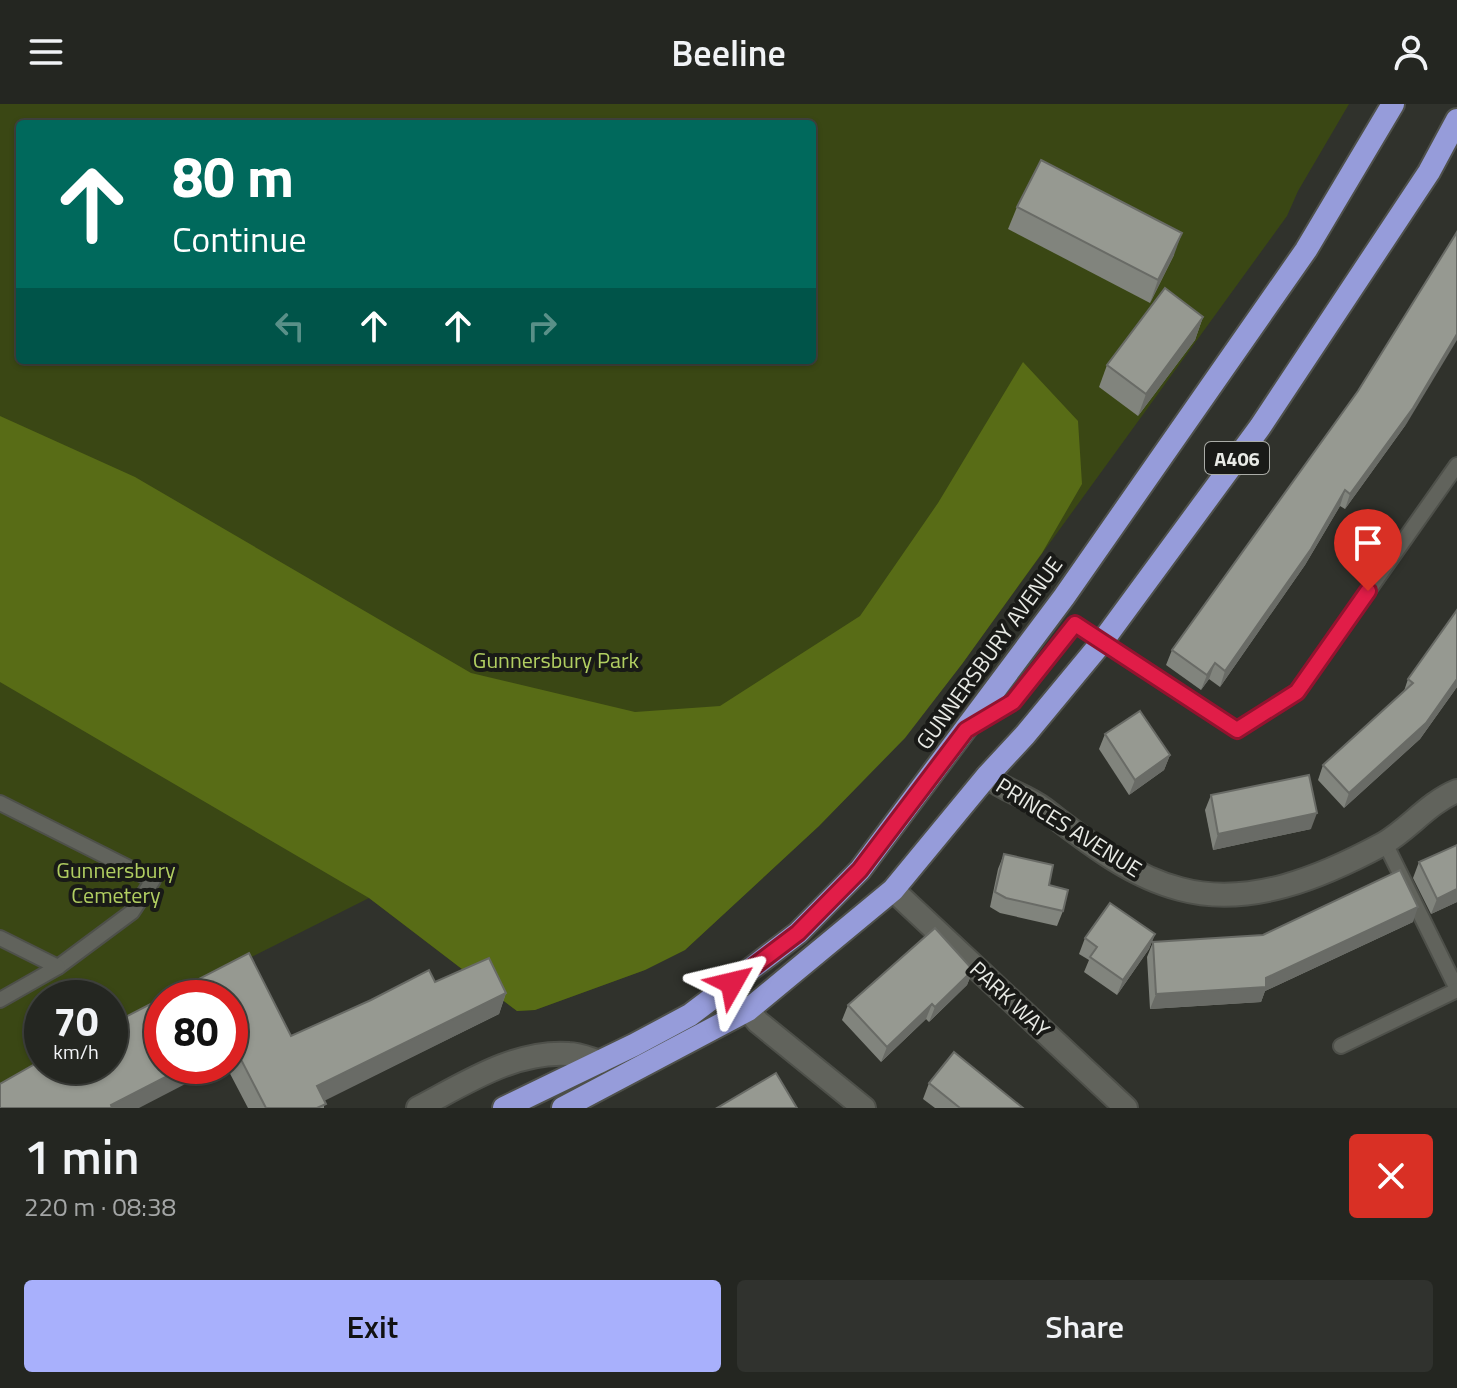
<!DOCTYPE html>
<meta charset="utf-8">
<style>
body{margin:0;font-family:"Titillium Web",sans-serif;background:#30322e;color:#f1f3f6;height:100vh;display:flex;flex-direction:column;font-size:30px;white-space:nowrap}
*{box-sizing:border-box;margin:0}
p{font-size:26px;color:#a3a5a5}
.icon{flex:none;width:44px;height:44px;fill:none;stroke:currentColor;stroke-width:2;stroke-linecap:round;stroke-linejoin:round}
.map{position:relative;height:1004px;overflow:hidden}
.drawer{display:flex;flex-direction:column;background:#242621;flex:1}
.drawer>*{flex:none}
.guide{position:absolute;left:16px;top:16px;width:800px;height:244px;border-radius:8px;box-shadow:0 2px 6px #0004,0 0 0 2px #41433f;background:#00695c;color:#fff;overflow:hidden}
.speed{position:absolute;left:24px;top:876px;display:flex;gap:16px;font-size:40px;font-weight:700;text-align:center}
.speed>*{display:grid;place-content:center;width:104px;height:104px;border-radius:50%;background:#242621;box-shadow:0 2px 6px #0004,0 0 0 2px #41433f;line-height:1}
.speed small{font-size:20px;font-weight:400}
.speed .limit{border:12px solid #d22;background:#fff;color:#111}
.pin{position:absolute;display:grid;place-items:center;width:68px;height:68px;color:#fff;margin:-82px -34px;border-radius:50% 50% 50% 0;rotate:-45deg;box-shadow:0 0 8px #0007}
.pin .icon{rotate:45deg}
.me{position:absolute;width:88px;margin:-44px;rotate:53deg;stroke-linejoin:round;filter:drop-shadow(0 0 6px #0008)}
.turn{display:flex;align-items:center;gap:28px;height:168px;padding:0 24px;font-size:36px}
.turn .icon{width:104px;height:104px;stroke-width:2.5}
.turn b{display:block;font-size:56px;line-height:68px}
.lanes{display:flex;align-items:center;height:76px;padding:0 24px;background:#0003;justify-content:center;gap:40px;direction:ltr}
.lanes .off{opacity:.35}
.round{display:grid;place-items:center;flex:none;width:84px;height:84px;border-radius:8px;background:#30322e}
.headline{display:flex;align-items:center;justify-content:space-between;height:136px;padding:0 24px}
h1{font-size:48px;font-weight:600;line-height:60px}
.action{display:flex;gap:16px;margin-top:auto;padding:16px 24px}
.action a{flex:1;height:92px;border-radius:8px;background:#a8b0fc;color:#111;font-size:32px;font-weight:600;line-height:92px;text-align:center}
.action a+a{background:#30322e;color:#f1f3f6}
header{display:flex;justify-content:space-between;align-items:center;height:104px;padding:0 24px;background:#242621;font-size:36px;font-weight:600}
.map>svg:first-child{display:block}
</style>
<header><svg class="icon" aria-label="menu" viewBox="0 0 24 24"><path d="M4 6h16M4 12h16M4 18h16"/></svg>Beeline<svg class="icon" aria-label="person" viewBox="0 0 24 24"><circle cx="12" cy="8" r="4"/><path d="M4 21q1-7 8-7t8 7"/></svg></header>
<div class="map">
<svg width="1457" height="1004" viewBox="0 0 1457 1004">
<rect width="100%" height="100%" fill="#30322c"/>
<path fill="#3a4714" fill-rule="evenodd" d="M0 0H1349L1298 87 1287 112 962 560 905 633 819 722 685 846 645 866 535 906 517 907 369 794 170 894H162L110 924V894H42V958L0 980ZM20 20H812V256H20Z"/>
<path fill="#586c16" d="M1023 258 1078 317 1082 380 1042 449 962 560 905 634 819 722 685 846 645 866 535 906 517 907 369 794 0 578V312L135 373 471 569 635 608 720 602 860 512 938 399Z"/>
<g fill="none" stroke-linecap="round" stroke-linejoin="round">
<g stroke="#4e504a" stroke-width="18">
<g id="service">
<path d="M975 621 1013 598 1075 520 1237 626 1297 588 1457 361"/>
<path d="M0 699 153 776 132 808 58 863"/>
<path d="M1385 739 1457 885"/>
<path d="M0 834 58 863 0 896"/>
<path d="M1341 942 1457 886"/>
</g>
</g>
<g stroke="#4e504a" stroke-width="26">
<g id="minor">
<path d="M987 672C1006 688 1024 690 1044 705 1085 736 1129 772 1180 785 1249 804 1322 773 1383 740 1409 725 1428 699 1457 687"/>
<path d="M893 786 1126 1004"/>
<path d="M748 906 758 918 864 1004"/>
<path d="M418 1004C464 980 515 946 569 950 579 950 590 955 600 958"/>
</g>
</g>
<g stroke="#4e504a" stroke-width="26">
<g id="trunk">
<path d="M504 1004 634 941 690 911 798 829 860 766 1064 493 1306 146 1393 0"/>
<path d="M563 1004 748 906 893 786 987 672 1025 631 1102 538 1260 323 1429 68 1457 16"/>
</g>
</g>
<use href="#service" stroke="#61635c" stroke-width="14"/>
<use href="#minor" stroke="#61635c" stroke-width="22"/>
<use href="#trunk" stroke="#969cda" stroke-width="22"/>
</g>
<g fill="#81847d">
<path d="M1017 103 1174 151 1150 199 1008 125Z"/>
<path d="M1203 213 1195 236 1138 312 1099 283 1107 261Z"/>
<path d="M1407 319 1345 405 1340 402 1305 461 1220 583 1209 575 1201 586 1166 561 1172 546Z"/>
<path d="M1457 506V583L1420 635 1344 704 1318 676 1323 661 1404 587 1408 575Z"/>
<path d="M1105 630 1170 651 1164 666 1129 691 1099 645Z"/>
<path d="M1211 691 1311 725 1213 746 1205 706Z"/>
<path d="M1457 741V798L1431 810 1413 774 1419 758Z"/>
<path d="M1004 750 1049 781 1063 807 1057 822 1000 809 990 803 998 765Z"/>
<path d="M1413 818 1265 887 1261 898 1150 905 1147 853 1153 838 1263 831Z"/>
<path d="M1155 830 1149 845 1117 891 1084 868 1089 856 1079 850 1085 834Z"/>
<path d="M973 866 967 881 929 918 926 915 881 958 842 916 848 901Z"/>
<path d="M435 878 506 889 499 910 324 996V1004H248L226 962H230V894L291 932Z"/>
<path d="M929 979 1023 1004H935L923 995Z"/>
</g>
<g fill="#696b66">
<path d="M1182 129 1174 151 1150 199 1158 176Z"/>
<path d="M1203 213 1195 236 1138 312 1146 290Z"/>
<path d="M1457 230V236L1407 319 1345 405 1350 390Z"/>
<path d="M1345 386 1340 402 1305 461 1220 583 1225 567Z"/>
<path d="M1215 559 1209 575 1201 586 1207 571Z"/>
<path d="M1457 575V583L1420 635 1344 704 1349 689Z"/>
<path d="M1170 651 1164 666 1129 691 1135 676Z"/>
<path d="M1317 709 1311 725 1213 746 1218 730Z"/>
<path d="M1457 785V798L1431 810 1437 795Z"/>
<path d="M1418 803 1413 818 1265 887 1261 898 1150 905 1156 890 1266 874Z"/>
<path d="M1155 830 1149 845 1117 891 1123 876Z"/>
<path d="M973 866 967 881 929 918 935 903Z"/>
<path d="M506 889 499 910 310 1004 317 982Z"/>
<path d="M932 900 926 915 881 958 887 943Z"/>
<path d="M187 962H220L139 1004H110L111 1001Z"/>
</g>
<g fill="#969991" stroke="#696b66" stroke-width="2">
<path d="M1041 56 1182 129 1158 176 1017 103Z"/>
<path d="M1457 128V230L1413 304 1350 390 1345 386 1311 445 1225 567 1215 559 1207 571 1172 546 1358 287Z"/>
<path d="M1165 184 1203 213 1146 290 1107 261Z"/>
<path d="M1457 506V575L1426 619 1349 689 1323 661 1413 579 1408 575Z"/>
<path d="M1140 607 1170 651 1135 676 1105 630Z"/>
<path d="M1309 671 1317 709 1218 730 1211 691Z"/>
<path d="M1457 741V785L1437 795 1419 758Z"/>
<path d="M1004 750 1053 761 1049 781 1068 786 1063 807 1006 794 995 788Z"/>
<path d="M1400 766 1418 803 1266 874V883L1156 890 1153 838 1263 831Z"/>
<path d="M1110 799 1155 830 1123 876 1090 853 1097 843 1085 834Z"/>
<path d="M935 824 973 866 935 903 932 900 887 943 848 901Z"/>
<path d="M249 849 291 932 371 896 429 866 435 878 489 854 506 889 317 982 326 1000 317 1004H266L232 938 230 940V894H162V962H187L111 1001 112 1004H0V980L42 956V962H110V921Z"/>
<path d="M954 948 1023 1004H960L929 979Z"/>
<path d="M776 969 797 1004H717Z"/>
</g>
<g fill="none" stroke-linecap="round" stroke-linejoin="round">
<g stroke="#92132f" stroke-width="20">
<path id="route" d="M732 879 798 829 860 766 966 626 1013 598 1075 520 1237 626 1297 588 1368 487"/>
</g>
<use href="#route" stroke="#e11d48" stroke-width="14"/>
</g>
<g text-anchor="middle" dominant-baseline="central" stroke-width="8" stroke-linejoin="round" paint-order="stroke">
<rect fill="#191a17" stroke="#aaaca7" stroke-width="2" x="1205" y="338" width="64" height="32" rx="6"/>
<g font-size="20" font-weight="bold" fill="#e8eae5">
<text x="1237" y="354">A406</text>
</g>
<g font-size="22" fill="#e8eae5" stroke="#191a17">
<text transform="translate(989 549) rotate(-54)">GUNNERSBURY AVENUE</text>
<text transform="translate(1069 723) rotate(32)">PRINCES AVENUE</text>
<text transform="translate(1010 895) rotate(43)">PARK WAY</text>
</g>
<g font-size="22" fill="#b1ce61" stroke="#191a17">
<text x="556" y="556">Gunnersbury Park</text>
<text x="116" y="766">Gunnersbury<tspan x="116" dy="25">Cemetery</tspan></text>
</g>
</g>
</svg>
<div class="speed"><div>70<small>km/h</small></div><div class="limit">80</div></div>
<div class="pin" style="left:1368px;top:487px;background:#d93025"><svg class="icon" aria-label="arrive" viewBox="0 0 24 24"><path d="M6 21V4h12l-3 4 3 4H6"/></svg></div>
<svg class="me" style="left:732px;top:879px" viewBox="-20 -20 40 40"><path d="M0-17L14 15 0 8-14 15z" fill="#e11d48" stroke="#fff" stroke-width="4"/></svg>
<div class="guide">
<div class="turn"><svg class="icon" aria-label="ahead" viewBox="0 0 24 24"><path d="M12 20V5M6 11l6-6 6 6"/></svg><div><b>80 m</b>Continue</div></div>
<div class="lanes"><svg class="icon off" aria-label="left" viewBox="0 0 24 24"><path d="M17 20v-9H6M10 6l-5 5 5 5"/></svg><svg class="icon" aria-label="ahead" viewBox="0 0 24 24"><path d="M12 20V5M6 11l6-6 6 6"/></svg><svg class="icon" aria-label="ahead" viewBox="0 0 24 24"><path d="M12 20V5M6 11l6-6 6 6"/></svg><svg class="icon off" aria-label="right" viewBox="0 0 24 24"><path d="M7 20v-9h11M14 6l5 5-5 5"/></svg></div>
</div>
</div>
<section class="drawer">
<div class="headline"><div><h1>1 min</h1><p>220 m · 08:38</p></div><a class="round" style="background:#d93025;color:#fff"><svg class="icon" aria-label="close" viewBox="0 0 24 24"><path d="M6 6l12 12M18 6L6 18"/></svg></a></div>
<div class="action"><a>Exit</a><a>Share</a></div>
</section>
